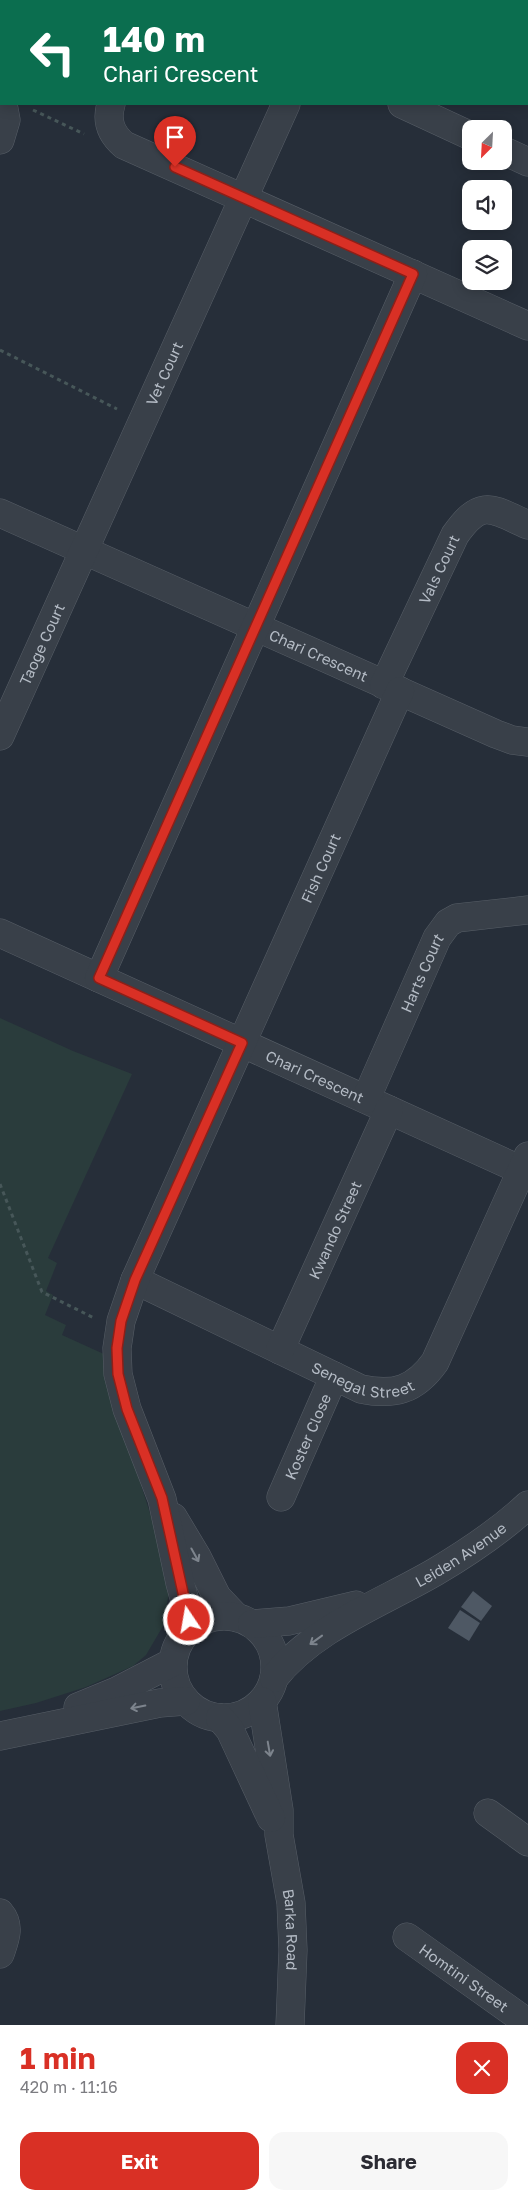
<!DOCTYPE html>
<meta charset="utf-8">
<style>
body{margin:0;font-family:"Golos Text",sans-serif;background:#f7f7f7;color:#2b2b33;height:100vh;display:flex;flex-direction:column;font-size:19px;white-space:nowrap}
*{box-sizing:border-box;margin:0}
p{font-size:16px;color:#7c7c81}
.icon{flex:none;width:28px;height:28px;fill:none;stroke:currentColor;stroke-width:2;stroke-linecap:round;stroke-linejoin:round}
.map{position:relative;height:2025px;overflow:hidden}
.drawer{display:flex;flex-direction:column;background:#fff;flex:1}
.drawer>*{flex:none}
.top-card{position:absolute;left:0px;top:0px;width:529px;height:105px;box-shadow:0 2px 12px #0003;background:#0b6e4f;color:#fff;overflow:hidden}
.needle{width:32px;rotate:204deg}
.controls{position:absolute;left:462px;top:120px;display:grid;gap:10px}
.controls a{display:grid;place-items:center;width:50px;height:50px;border-radius:10px;background:#fff;box-shadow:0 2px 12px #0003;font-size:25px}
.pin{position:absolute;display:grid;place-items:center;width:42px;height:42px;color:#fff;margin:-51px -21px;border-radius:50% 50% 50% 0;rotate:-45deg;box-shadow:0 0 5px #0007}
.pin .icon{rotate:45deg}
.me{position:absolute;width:55px;margin:-28px;rotate:348deg;stroke-linejoin:round;filter:drop-shadow(0 0 4px #0008)}
.turn{display:flex;align-items:center;gap:18px;height:105px;padding:0 20px;font-size:22px}
.turn .icon{width:65px;height:65px;stroke-width:2.5}
.turn b{display:block;font-size:35px;line-height:42px}
.round{display:grid;place-items:center;flex:none;width:52px;height:52px;border-radius:15px;background:#f7f7f7}
.head{display:flex;align-items:center;justify-content:space-between;height:85px;padding:0 20px}
h1{font-size:30px;font-weight:700;line-height:38px;color:#d93025}
.action{display:flex;gap:10px;margin-top:auto;padding:10px 20px}
.action a{flex:1;height:58px;border-radius:15px;background:#d93025;color:#fff;font-size:20px;font-weight:700;line-height:58px;text-align:center}
.action a+a{background:#f7f7f7;color:#2b2b33}
.map>svg:first-child{display:block}
</style>
<div class="map">
<svg width="528" height="2025" viewBox="0 0 528 2025">
<rect width="100%" height="100%" fill="#262e39"/>
<path fill="#2a3c3c" d="M0 1018 73 1051 132 1074 48 1258 57 1263 46 1291 53 1295 45 1315 66 1325 62 1335 106 1355 115 1404 165 1560 169 1593 163 1626 146 1655 133 1666 86 1687 36 1703 0 1711Z"/>
<g fill="#4e5864">
<path d="M473 1591 492 1606 481 1621 461 1607Z"/>
<path d="M460 1610 480 1623 469 1641 448 1628Z"/>
</g>
<g fill="none" stroke-linecap="round" stroke-linejoin="round">
<g stroke="#575e67" stroke-width="29">
<g id="street">
<path d="M526 0 528 1"/>
<path d="M156 1V0"/>
<path d="M333 1 334 0"/>
<path d="M111 104C106 121 111 134 124 145L528 326"/>
<path d="M402 104 471 136"/>
<path d="M0 140 6 120 3 104"/>
<path d="M504 151 528 162"/>
<path id="s1" d="M0 513 496 734 512 740 528 742"/>
<path id="s2" d="M384 685 455 535C482 497 492 509 528 525"/>
<path id="s3" d="M0 736 286 104"/>
<path id="s4" d="M0 933 521 1170"/>
<path d="M99 978 413 274"/>
<path id="s5" d="M366 1099 437 938 448 923 457 918 528 910"/>
<path id="s6" d="M135 1280 361 1389C394 1396 415 1390 435 1362L528 1156"/>
<path id="s7" d="M280 1350 389 1110"/>
<path id="s8" d="M281 1497 334 1376"/>
<path d="M173 1517 197 1557 217 1597 236 1617"/>
<circle cx="224" cy="1667" r="51"/>
<path d="M252 1624 289 1621 356 1605"/>
<path id="s9" d="M184 1635 189 1620 186 1605 180 1583 162 1499 127 1409 118 1374 117 1348 121 1321 135 1280 400 691"/>
<path id="s10" d="M274 1678C313 1628 382 1603 435 1572 467 1553 500 1531 528 1505"/>
<path id="s11" d="M262 1701 279 1810V1835L291 1903 293 1950 290 2025"/>
<path d="M78 1707 117 1691 173 1662"/>
<path d="M220 1718 230 1730 271 1818"/>
<path d="M0 1736 160 1703 186 1701"/>
<path d="M488 1813 528 1842"/>
<path d="M0 1913C11 1926 5 1939 0 1954"/>
<path id="s12" d="M407 1937 528 2023"/>
</g>
</g>
<g stroke="#475759" stroke-width="3" stroke-dasharray="4 4" stroke-linecap="butt">
<path d="M33 110 84 134"/>
<path d="M0 350 117 409"/>
<path d="M0 1184 42 1292 94 1318"/>
</g>
<use href="#street" stroke="#394049" stroke-width="28"/>
</g>
<defs><path id="oneway-shaft" d="M-6 0H5M1.5-3L5.5 0L1.5 3" fill="none" stroke-width="1.6" stroke-linecap="round" stroke-linejoin="round" transform="scale(1.25)"/></defs>
<g stroke="#7d848d">
<use href="#oneway-shaft" transform="translate(195 1555) rotate(61)"/>
<use href="#oneway-shaft" transform="translate(316 1640) rotate(144)"/>
<use href="#oneway-shaft" transform="translate(138 1707) rotate(169)"/>
<use href="#oneway-shaft" transform="translate(269 1749) rotate(80)"/>
</g>
<g fill="none" stroke-linecap="round" stroke-linejoin="round">
<g stroke="#8d1f18" stroke-width="12">
<path id="route" d="M175 167 413 274 99 978 242 1043 135 1280 121 1321 117 1348 118 1374 127 1409 162 1498 189 1620"/>
</g>
<use href="#route" stroke="#d93025" stroke-width="9"/>
</g>
<g text-anchor="middle" dominant-baseline="central" stroke-width="4" stroke-linejoin="round" paint-order="stroke">
<g font-size="15" fill="#b4bbc5" stroke="#1e252e">
<text stroke="none"><textPath href="#s3" startOffset="398">Vet Court</textPath></text>
<text stroke="none"><textPath href="#s2" startOffset="128">Vals Court</textPath></text>
<text stroke="none"><textPath href="#s3" startOffset="101">Taoge Court</textPath></text>
<text stroke="none"><textPath href="#s1" startOffset="349">Chari Crescent</textPath></text>
<text stroke="none"><textPath href="#s9" startOffset="821">Fish Court</textPath></text>
<text stroke="none"><textPath href="#s5" startOffset="138">Harts Court</textPath></text>
<text stroke="none"><textPath href="#s4" startOffset="346">Chari Crescent</textPath></text>
<text stroke="none"><textPath href="#s7" startOffset="132">Kwando Street</textPath></text>
<text stroke="none"><textPath href="#s6" startOffset="251">Senegal Street</textPath></text>
<text stroke="none"><textPath href="#s8" startOffset="66">Koster Close</textPath></text>
<text stroke="none"><textPath href="#s10" startOffset="225">Leiden Avenue</textPath></text>
<text stroke="none"><textPath href="#s11" startOffset="231">Barka Road</textPath></text>
<text stroke="none"><textPath href="#s12" startOffset="70">Homtini Street</textPath></text>
</g>
</g>
</svg>
<div class="controls">
<a><svg class="needle" viewBox="-14 -14 28 28"><path d="M0-13l5 13h-10z" fill="#e53935"/><path d="M0 13l5-13h-10z" fill="#7c7c81"/></svg></a>
<a><svg class="icon" aria-label="sound" viewBox="0 0 24 24"><path d="M4 9h4l5-4v14l-5-4H4zM17 9q2 3 0 6"/></svg></a>
<a><svg class="icon" aria-label="layers" viewBox="0 0 24 24"><path d="M12 4l9 5-9 5-9-5zM3 14l9 5 9-5"/></svg></a>
</div>
<div class="pin" style="left:175px;top:167px;background:#d93025"><svg class="icon" aria-label="arrive" viewBox="0 0 24 24"><path d="M6 21V4h12l-3 4 3 4H6"/></svg></div>
<svg class="me" style="left:189px;top:1620px" viewBox="-20 -20 40 40"><circle r="17" fill="#d93025" stroke="#fff" stroke-width="3"/><path d="M0-11L8 9 0 5-8 9z" fill="#fff"/></svg>
<div class="top-card">
<div class="turn"><svg class="icon" aria-label="left" viewBox="0 0 24 24"><path d="M17 20v-9H6M10 6l-5 5 5 5"/></svg><div><b>140 m</b>Chari Crescent</div></div>
</div>
</div>
<section class="drawer">
<div class="head"><div><h1>1 min</h1><p>420 m · 11:16</p></div><a class="round" style="background:#d93025;color:#fff"><svg class="icon" aria-label="close" viewBox="0 0 24 24"><path d="M6 6l12 12M18 6L6 18"/></svg></a></div>
<div class="action"><a>Exit</a><a>Share</a></div>
</section>
